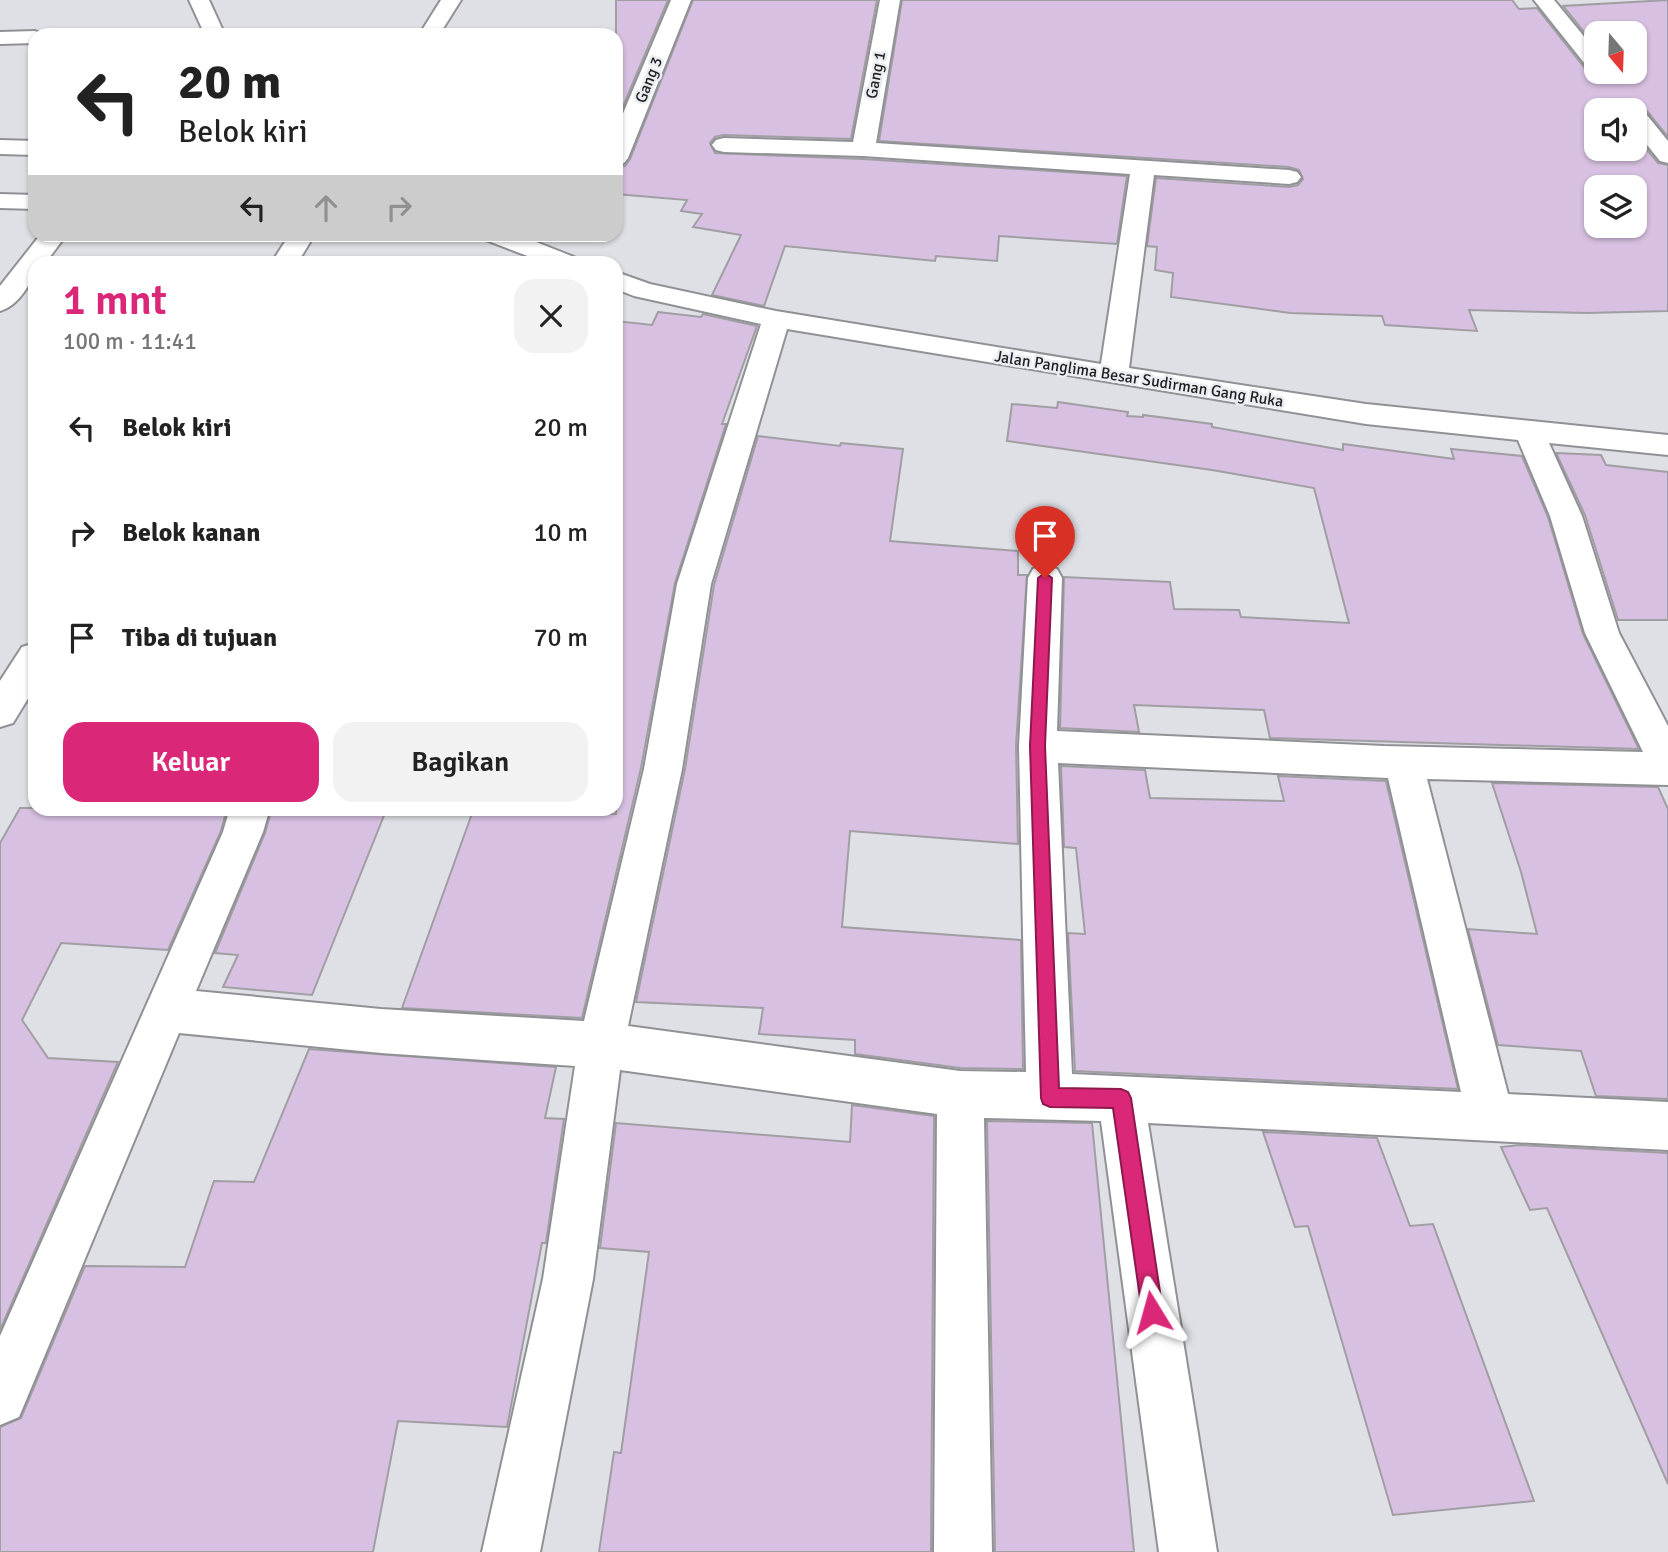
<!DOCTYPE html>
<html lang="id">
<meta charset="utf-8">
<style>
body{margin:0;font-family:Signika,sans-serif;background:#f2f2f2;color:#222;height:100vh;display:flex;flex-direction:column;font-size:26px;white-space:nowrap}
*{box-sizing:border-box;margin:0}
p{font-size:23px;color:#767676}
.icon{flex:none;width:38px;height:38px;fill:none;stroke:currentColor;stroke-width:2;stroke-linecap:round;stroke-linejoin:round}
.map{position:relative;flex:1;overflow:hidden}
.sheet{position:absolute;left:28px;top:256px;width:595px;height:560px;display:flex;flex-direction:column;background:#fff;border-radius:21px;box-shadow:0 2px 5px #0004}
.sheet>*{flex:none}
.hud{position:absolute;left:28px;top:28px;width:595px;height:214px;border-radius:21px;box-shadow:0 2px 5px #0004;background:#fff;color:#222;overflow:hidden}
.needle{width:46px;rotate:161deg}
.tools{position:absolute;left:1584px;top:21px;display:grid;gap:14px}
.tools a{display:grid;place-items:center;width:63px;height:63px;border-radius:14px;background:#fff;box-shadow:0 2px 5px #0004;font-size:35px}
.pin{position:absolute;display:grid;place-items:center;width:60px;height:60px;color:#fff;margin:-72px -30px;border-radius:50% 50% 50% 0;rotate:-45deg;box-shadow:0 0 7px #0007}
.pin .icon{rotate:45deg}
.me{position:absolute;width:77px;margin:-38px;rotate:352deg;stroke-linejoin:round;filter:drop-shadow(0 0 5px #0008)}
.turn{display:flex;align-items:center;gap:24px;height:147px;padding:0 35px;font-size:32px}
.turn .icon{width:91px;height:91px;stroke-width:2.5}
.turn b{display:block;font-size:49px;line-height:60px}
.lanes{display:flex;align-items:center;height:66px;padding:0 35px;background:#0003;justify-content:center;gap:35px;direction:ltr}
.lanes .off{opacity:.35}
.round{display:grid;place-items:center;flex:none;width:74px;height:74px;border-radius:21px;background:#f2f2f2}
.summary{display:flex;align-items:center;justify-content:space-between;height:119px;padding:0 35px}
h1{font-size:42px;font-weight:600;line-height:52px;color:#db2777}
.primary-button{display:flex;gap:14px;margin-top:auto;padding:14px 35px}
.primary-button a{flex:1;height:80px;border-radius:21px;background:#db2777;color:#fff;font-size:28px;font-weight:600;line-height:80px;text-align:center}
.primary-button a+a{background:#f2f2f2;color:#222}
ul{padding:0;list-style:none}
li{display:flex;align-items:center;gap:21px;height:105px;padding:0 35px}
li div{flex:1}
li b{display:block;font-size:26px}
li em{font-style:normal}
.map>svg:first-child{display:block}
</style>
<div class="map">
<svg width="1668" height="1552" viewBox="0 0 1668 1552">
<rect width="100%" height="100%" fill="#dfe0e5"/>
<g fill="#d7c0e1" stroke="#a09ea2" stroke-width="2" fill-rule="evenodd">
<path d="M616 0H668L616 123Z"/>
<path d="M693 0H877L851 139 723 135 715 137 710 143 715 153 863 159 1127 176 1117 244 999 236 997 261 936 256 935 261 785 246 764 306 712 295 741 235 693 227 702 214 681 211 687 200 616 194V167L625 166 630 159Z"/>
<path d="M902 0H1512L1519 9 1537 8 1587 71 1595 74 1634 72V33H1596V47L1563 6 1668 0V137L1643 106 1633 105 1622 110H1596V149H1634V134L1658 163 1668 165V311L1587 313 1469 310 1477 331 1385 325 1382 316 1290 313 1171 297 1173 273 1155 270 1157 247 1147 246 1156 178 1289 187 1298 185 1303 179 1299 170 1289 167 879 141ZM1596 187H1634V226H1596Z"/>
<path d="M658 312 701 317 703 314 757 326 722 424H726L675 583 641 768 582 1018 402 1008 474 808 616 814V321L652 325Z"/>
<path d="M1058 402 1128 412 1127 416 1143 417V415L1212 424V427L1343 450V444L1454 459 1451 449 1522 456 1548 517 1583 634 1639 749 1270 738 1264 710 1134 705 1139 732 1060 728 1064 577 1170 582 1174 609 1239 610 1241 617 1349 623 1314 488 1212 470 1007 441 1012 404 1057 408Z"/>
<path d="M758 436 840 446 841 443 903 449 890 541 1018 551V575H1027L1016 746 1018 844 850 831 842 927 1021 940 1023 1069 960 1068 855 1054V1040L759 1034 763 1008 636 1002 685 769 714 585Z"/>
<path d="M1556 453 1601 455 1606 465 1668 472V620H1618L1585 515Z"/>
<path d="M1061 766 1145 770 1150 798 1284 801 1278 776 1386 781 1458 1089 1075 1071 1068 933 1085 934 1076 848 1064 847Z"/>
<path d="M1492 783 1658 787 1668 809V1099L1596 1096 1581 1051 1498 1045 1468 929 1537 934 1521 872Z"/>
<path d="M20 808H227L221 831 168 950 61 943 22 1020 48 1058 118 1062 0 1330V843Z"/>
<path d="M272 808H387L312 995 223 987 238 955 215 953 265 833Z"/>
<path d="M309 1049 556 1067 545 1118 564 1119 546 1243H542L507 1427 398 1421 373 1552H0V1427L21 1418 85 1266 185 1267 214 1181 254 1182Z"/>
<path d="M852 1105 934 1116 931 1552H599L614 1452 621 1453 649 1252 600 1248 616 1123 850 1142Z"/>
<path d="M987 1121 1092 1123 1134 1552H995Z"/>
<path d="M1263 1132 1377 1138 1410 1226 1433 1224 1534 1501 1393 1515 1308 1226 1295 1227Z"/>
<path d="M1520 1145 1668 1153V1484L1547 1208 1530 1210 1501 1147Z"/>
</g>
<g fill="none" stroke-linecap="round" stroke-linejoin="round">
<g stroke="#909195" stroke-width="4">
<g id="minor">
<path d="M189 0H209L225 35H205Z"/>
<path d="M441 0H461L439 35H419Z"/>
<path d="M671 0H691L628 158 624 163 616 165V130Z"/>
<path d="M880 0H900L876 143 1289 170 1297 172 1301 177 1297 182 1289 184 1154 175 1129 368 1366 404 1668 435V455L1549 443 1582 516 1619 633 1668 726V785L1427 779 1508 1094 1668 1102V1150L1148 1123 1217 1552H1159L1101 1121 984 1118 992 1552H934L937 1114 620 1070 593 1279 540 1552H482L543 1279 575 1066 381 1053 179 1033 19 1417 0 1425V1336L223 832 230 808H270L263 832 196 991 381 1009 584 1021 644 769 677 584 761 324 634 296 616 289V272L650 284 776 311 1101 364 1130 174 863 156 724 152 716 150 712 145 716 140 724 138 853 142ZM787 329 1366 424 1518 440 1550 516 1585 633 1643 752 1384 746 1057 731 1062 578 1057 569 1045 565 1033 569 1028 578 1019 746 1026 1072 960 1071 628 1026 682 769 711 584ZM1058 763 1388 778 1461 1092 1072 1074Z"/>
<path d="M35 31 44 35H35V43L0 44V32Z"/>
<path d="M0 140 35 141V155L0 154Z"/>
<path d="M0 194 35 195V209L0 208Z"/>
<path d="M41 234H67L46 262H35C35 281 18 306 0 311V286Z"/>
<path d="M290 234H315L298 262H272Z"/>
<path d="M480 234H516L574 257 578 262H543L483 239Z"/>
<path d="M35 643V687L13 723 0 727V681L22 647Z"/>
</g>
</g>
<g stroke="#909195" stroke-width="4">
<g id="secondary">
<path d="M1534 0H1554L1596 51V71L1589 69Z"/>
<path d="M1634 107 1642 109 1668 141V163L1660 161 1634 129V110H1625Z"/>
</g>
</g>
<use href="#minor" fill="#fff" fill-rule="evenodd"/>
<use href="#secondary" fill="#fff" fill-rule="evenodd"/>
</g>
<path fill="#db2777" stroke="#8e194d" stroke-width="2" d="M1045 573 1052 578 1045 746 1059 1088 1121 1089 1128 1092 1131 1098 1163 1312 1160 1319 1152 1322 1145 1319 1142 1312 1113 1108 1050 1107 1043 1104 1041 1098 1030 746 1038 578Z"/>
<g text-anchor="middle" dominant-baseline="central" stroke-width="5" stroke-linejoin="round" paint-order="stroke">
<g font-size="16" fill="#1f1f21" stroke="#ecedf2">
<text transform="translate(876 75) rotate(-79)">Gang 1</text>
<text transform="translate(649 80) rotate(-68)">Gang 3</text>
<text transform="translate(1139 379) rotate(9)">Jalan Panglima Besar Sudirman Gang Ruka</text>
</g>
</g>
</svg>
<div class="tools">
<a><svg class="needle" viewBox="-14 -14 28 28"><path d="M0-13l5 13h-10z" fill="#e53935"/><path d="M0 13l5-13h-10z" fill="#767676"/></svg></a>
<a><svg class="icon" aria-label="sound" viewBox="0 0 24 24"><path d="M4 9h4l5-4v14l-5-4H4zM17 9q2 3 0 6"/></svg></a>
<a><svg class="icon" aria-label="layers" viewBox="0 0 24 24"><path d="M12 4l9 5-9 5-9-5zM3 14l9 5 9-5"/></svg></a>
</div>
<div class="pin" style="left:1045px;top:578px;background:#d93025"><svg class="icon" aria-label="arrive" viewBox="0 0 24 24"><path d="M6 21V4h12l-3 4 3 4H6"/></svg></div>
<svg class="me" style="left:1152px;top:1312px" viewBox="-20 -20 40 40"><path d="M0-17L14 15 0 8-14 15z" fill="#db2777" stroke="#fff" stroke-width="4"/></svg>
<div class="hud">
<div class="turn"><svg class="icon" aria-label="left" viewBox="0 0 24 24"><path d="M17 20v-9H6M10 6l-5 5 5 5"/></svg><div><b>20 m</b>Belok kiri</div></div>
<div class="lanes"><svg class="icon" aria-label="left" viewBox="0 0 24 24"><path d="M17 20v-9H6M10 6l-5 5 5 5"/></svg><svg class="icon off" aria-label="ahead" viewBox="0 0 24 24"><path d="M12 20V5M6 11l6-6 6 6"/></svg><svg class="icon off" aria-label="right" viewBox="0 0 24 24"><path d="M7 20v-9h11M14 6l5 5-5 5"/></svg></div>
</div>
<section class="sheet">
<div class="summary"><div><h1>1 mnt</h1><p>100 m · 11:41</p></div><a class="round"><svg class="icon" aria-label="close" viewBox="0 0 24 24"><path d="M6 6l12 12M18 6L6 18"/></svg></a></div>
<ul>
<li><svg class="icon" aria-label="left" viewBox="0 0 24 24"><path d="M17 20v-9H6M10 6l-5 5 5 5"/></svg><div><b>Belok kiri</b></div><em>20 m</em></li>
<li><svg class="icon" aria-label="right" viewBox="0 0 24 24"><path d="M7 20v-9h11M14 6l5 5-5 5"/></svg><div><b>Belok kanan</b></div><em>10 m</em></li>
<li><svg class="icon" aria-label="arrive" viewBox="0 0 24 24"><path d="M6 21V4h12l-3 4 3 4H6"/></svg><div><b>Tiba di tujuan</b></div><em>70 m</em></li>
</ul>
<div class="primary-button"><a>Keluar</a><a>Bagikan</a></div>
</section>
</div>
